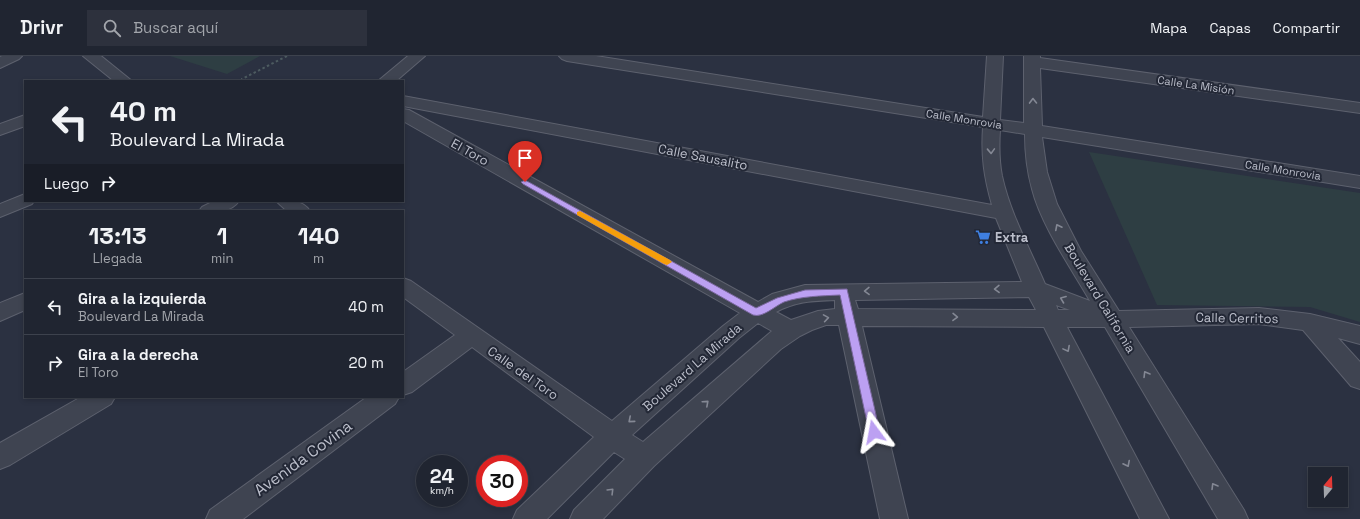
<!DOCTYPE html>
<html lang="es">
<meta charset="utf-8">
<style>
body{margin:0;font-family:"Space Grotesk",sans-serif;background:#2d313d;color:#f1f3f6;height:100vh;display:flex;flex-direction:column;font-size:15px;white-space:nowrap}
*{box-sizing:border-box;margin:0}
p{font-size:13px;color:#a2a5ab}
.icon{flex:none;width:22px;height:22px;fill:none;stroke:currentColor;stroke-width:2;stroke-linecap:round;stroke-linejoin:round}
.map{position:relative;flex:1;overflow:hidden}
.details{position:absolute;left:24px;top:154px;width:380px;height:188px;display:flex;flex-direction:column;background:#202531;border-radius:0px;box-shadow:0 2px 6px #0003,0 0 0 1px #3d424d}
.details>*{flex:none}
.guide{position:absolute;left:24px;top:24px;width:380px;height:122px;border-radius:0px;box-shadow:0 2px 6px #0003,0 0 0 1px #3d424d;background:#202531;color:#f1f3f6;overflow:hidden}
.needle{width:26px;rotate:19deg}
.fabs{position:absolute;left:1308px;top:411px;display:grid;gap:8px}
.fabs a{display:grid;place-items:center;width:40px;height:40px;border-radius:0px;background:#202531;box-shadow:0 2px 6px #0003,0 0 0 1px #3d424d;font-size:20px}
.speed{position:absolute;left:416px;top:399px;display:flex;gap:8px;font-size:20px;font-weight:700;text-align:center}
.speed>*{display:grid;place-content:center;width:52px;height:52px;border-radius:50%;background:#202531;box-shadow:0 2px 6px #0003,0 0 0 1px #3d424d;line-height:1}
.speed small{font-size:10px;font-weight:400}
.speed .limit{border:6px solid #d22;background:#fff;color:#111}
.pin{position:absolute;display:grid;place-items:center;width:34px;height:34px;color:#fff;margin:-41px -17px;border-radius:50% 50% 50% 0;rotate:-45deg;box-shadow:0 0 4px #0007}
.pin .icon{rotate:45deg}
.me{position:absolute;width:44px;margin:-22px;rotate:347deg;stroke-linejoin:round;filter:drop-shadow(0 0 3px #0008)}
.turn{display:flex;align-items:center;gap:14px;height:84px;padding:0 20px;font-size:18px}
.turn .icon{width:52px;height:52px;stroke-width:2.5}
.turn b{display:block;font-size:28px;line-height:34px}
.then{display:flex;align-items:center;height:38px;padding:0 20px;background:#0003;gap:8px;font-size:15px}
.eta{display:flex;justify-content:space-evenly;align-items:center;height:68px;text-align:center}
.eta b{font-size:24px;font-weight:600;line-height:28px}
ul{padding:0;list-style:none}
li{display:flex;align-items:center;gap:12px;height:56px;padding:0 20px;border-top:1px solid #3d424d}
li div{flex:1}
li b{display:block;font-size:15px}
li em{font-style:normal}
header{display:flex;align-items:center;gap:24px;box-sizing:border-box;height:56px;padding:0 20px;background:#202531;border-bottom:1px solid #3d424d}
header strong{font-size:19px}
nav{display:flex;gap:22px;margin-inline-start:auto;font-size:14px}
.search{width:280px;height:36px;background:#2d313d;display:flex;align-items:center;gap:10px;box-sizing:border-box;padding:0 14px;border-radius:0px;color:#a2a5ab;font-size:15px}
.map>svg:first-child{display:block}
</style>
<header>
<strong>Drivr</strong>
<div class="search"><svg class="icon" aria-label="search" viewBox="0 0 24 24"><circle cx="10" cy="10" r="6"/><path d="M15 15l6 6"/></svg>Buscar aquí</div>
<nav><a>Mapa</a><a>Capas</a><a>Compartir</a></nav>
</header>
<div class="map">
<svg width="1360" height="463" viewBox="0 0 1360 463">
<rect width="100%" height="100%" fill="#2b3141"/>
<g fill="#2e3e43">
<path d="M170 0H260L227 18Z"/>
<path d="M1089 96 1360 137V266L1310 251 1157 249Z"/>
</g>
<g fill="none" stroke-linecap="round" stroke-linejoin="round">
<g stroke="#5d616e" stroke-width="2">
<g id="minor">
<path d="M2 0H22L19 3 0 12V1Z"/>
<path d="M83 0H101L132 25H114Z"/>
<path d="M408 0H425L396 25H378Z"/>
<path d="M559 0H596L983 61 987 0H1003L1000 64 1024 67V0H1040V2L1360 47V57L1040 12 1042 70 1360 120V132L1042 81 1047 116 1057 148 1081 195 1119 255 1259 252 1310 258 1360 270V288L1338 282 1360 306V333L1351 330 1303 274 1259 268 1129 271 1244 454 1248 463H1218L1105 271H1067L1169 463H1140L1044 271 862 270 908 463H880L839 269H826L812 274 800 280 781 293 654 410 603 463H570L574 454 625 403 614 396 547 463H513L517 454 594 381 472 291 412 336 403 339V316L455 279 403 241V222L411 225 612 365 723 270 740 257 403 65V53L409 54 758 246 772 238 805 229 1022 226 996 162 403 50V40L992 149C984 121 981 100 983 71L567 5 562 3ZM1000 74 1025 78C1025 96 1027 115 1032 133 1041 169 1071 212 1090 245L1045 228C1030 193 1010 157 1002 120 999 104 999 89 1000 74ZM1029 241 1036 254 858 253 855 244ZM835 244V253L818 255 791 264 776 256C797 245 812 245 835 244ZM1056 249 1070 254H1058ZM758 267 772 275 643 386 632 379 739 282Z"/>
<path d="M25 59V70L0 79V68Z"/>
<path d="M25 138V145H34L32 148 0 161V148Z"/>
<path d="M214 145H239C230 158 213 155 199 155L202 151Z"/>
<path d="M276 145C290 145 302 143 310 155H287Z"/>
<path d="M25 237V254L0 265V247Z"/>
<path d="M81 341H115L111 348 10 409 0 413V387Z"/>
<path d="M367 341H399L395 348 243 463H206L210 454Z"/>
</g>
</g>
<path stroke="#4d5b60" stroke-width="2" stroke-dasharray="2.5 2.5" stroke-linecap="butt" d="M242 25V23L287 0"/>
<use href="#minor" fill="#3f4451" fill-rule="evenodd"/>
</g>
<defs><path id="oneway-chevron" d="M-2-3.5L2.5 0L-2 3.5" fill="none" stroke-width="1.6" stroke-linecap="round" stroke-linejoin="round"/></defs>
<g stroke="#848894">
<use href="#oneway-chevron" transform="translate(1033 45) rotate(-91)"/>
<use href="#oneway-chevron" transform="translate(991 95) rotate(88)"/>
<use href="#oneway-chevron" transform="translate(1058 171) rotate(-117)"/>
<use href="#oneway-chevron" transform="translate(997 233) rotate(179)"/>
<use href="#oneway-chevron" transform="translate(867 235) rotate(179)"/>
<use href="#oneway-chevron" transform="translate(1063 243) rotate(-159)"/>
<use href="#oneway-chevron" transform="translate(955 261) rotate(1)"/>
<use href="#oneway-chevron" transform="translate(826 262) rotate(-9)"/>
<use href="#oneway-chevron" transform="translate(1067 293) rotate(62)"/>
<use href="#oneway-chevron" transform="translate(1146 318) rotate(-121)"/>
<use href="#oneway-chevron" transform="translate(706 347) rotate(-42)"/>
<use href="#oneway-chevron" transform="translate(631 364) rotate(139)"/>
<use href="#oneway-chevron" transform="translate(1127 408) rotate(63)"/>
<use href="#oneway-chevron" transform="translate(1214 430) rotate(-121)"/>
<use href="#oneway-chevron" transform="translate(611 435) rotate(-45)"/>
</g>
<path fill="#bca0f2" stroke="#7a689d" d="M525 124 756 252 777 242 805 234 847 233 880 376 878 379 874 381 870 379 869 376 840 239C821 240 802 240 784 246 775 250 763 262 753 259L523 128 521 126Z"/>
<path fill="#f59e0b" d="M580 155 670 204 672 206 667 209 664 208 577 159V156Z"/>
<defs>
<g id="supermarket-bare" transform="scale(1.2)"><path d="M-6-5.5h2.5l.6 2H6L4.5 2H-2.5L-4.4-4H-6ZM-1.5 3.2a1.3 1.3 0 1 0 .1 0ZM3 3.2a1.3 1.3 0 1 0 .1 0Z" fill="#3f7fe0" stroke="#232836" stroke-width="2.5" paint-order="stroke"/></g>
</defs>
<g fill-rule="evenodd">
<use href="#supermarket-bare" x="983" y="181"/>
</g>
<g text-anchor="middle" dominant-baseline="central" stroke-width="4" stroke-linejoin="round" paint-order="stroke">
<g font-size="11" fill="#bcbfcb" stroke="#232836">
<text transform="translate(1196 29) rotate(8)">Calle La Misión</text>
<text transform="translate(964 63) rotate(9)">Calle Monrovia</text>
<text transform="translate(1283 114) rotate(9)">Calle Monrovia</text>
</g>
<g font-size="13" fill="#bcbfcb" stroke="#232836">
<text transform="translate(470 96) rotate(29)">El Toro</text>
<text transform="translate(703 101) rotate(11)">Calle Sausalito</text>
<text transform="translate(1100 242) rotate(59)">Boulevard California</text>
<text transform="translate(1237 262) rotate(1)">Calle Cerritos</text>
<text transform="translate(692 311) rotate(-41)">Boulevard La Mirada</text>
<text transform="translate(523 317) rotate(35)">Calle del Toro</text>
</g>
<g font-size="13" font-weight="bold" fill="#bcbfcb" stroke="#232836" text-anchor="start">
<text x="995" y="181">Extra</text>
</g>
<g font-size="16" fill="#bcbfcb" stroke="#232836">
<text transform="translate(303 402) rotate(-36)">Avenida Covina</text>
</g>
</g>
</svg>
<div class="fabs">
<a><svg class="needle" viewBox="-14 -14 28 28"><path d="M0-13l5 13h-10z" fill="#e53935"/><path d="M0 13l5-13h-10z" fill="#a2a5ab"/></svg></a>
</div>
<div class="speed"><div>24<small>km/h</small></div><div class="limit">30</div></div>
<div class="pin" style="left:525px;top:126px;background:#d93025"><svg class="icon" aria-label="arrive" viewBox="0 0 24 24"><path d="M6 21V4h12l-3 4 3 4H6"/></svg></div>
<svg class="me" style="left:874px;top:376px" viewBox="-20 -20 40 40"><path d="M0-17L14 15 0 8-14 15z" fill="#bca0f2" stroke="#fff" stroke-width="4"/></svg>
<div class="guide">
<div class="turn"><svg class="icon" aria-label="left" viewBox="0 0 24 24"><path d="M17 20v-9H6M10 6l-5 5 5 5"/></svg><div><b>40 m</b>Boulevard La Mirada</div></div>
<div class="then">Luego<svg class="icon" aria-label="right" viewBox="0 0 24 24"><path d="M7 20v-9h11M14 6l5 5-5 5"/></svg></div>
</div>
<section class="details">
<div class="eta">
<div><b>13:13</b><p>Llegada</p></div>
<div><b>1</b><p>min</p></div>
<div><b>140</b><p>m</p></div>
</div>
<ul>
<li><svg class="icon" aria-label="left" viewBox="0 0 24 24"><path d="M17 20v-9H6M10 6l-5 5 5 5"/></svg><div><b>Gira a la izquierda</b><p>Boulevard La Mirada</p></div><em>40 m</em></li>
<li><svg class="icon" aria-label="right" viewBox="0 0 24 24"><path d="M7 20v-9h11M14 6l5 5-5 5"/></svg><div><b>Gira a la derecha</b><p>El Toro</p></div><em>20 m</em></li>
</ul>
</section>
</div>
